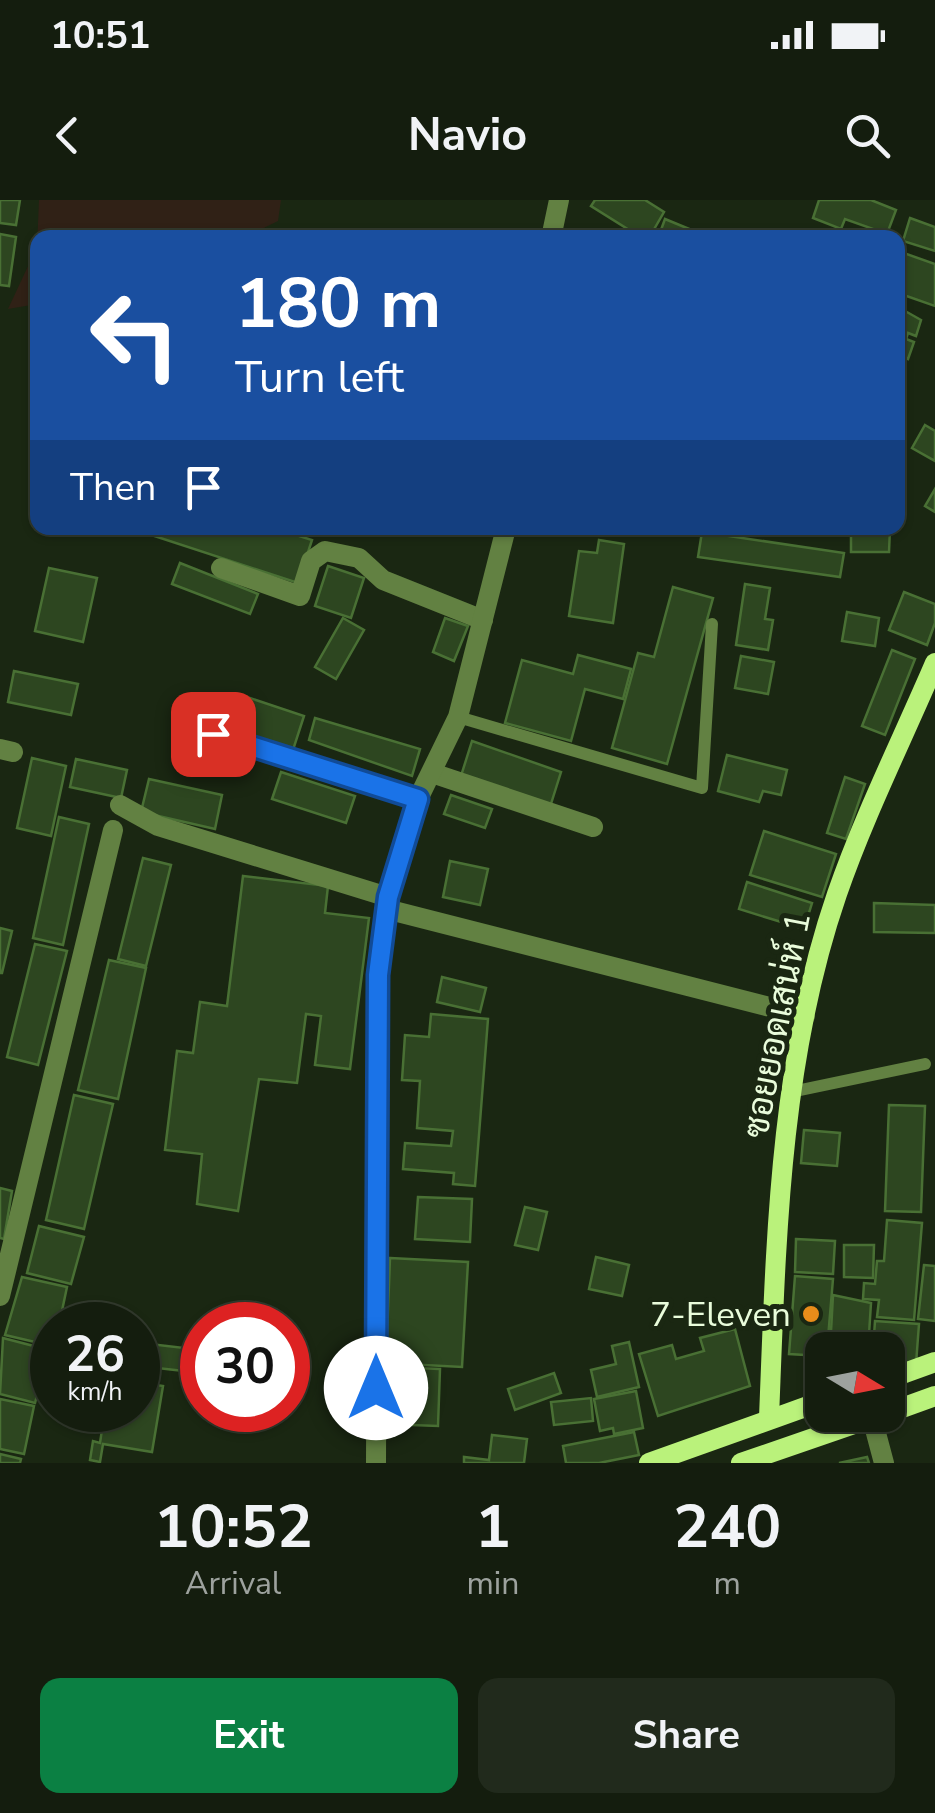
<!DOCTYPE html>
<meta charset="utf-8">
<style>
body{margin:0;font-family:"Nunito Sans",Sarabun,sans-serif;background:#212a1c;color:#f1f3f6;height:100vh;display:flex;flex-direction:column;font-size:38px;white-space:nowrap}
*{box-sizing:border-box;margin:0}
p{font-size:32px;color:#9da29e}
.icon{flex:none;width:55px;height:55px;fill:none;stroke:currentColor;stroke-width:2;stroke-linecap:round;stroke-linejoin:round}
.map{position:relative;height:1263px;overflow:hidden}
.sheet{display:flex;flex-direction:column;background:#141d0e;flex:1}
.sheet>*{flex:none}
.hud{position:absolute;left:30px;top:30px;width:875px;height:305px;border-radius:20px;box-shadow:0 2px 8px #0004,0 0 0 2px #333b2e;background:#1a4fa0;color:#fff;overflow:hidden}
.needle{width:65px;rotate:100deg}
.buttons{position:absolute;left:805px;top:1132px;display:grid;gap:20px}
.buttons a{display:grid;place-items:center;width:100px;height:100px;border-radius:20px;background:#141d0e;box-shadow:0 2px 8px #0004,0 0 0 2px #333b2e;font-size:50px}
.speed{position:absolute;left:30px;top:1102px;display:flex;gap:20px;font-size:50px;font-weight:700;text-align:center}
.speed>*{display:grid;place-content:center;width:130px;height:130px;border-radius:50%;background:#141d0e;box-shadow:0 2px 8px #0004,0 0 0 2px #333b2e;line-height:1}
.speed small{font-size:25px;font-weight:400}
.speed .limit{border:15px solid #d22;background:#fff;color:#111}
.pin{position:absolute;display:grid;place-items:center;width:85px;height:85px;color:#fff;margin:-42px;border-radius:20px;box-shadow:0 5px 15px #0006}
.me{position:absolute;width:110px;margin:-55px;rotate:0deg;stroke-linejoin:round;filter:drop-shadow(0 0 8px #0008)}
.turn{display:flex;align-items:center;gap:35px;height:210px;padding:0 40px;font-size:45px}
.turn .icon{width:130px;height:130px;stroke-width:2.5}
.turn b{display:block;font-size:70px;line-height:85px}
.then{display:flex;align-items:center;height:95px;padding:0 40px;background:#0003;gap:20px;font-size:38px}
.eta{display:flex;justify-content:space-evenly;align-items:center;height:170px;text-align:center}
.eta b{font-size:60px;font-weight:700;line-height:70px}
.button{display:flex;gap:20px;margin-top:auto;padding:20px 40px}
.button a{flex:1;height:115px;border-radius:20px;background:#0b8043;color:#fff;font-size:40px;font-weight:700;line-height:115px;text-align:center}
.button a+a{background:#212a1c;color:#f1f3f6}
.status{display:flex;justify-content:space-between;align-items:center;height:70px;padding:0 50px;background:#141d0e;direction:ltr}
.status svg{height:28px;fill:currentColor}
header{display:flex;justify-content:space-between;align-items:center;height:130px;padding:0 40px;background:#141d0e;font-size:45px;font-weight:700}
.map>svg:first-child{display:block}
</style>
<div class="status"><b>10:51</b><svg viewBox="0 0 49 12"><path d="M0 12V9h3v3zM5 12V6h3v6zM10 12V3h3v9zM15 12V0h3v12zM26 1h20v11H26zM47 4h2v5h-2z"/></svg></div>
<header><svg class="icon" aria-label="back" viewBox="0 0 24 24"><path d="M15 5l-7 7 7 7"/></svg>Navio<svg class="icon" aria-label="search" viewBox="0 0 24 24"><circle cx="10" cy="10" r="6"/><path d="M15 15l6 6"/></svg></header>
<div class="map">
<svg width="935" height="1263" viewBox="0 0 935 1263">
<rect width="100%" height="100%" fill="#1a2712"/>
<path fill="#302116" d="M39 0H281L278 21 245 37 38 38 37 104 8 109 37 47Z"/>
<g fill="#2d4620" stroke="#497034" stroke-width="2.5">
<path d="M0 0H20L16 25 0 23Z"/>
<path d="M595 0H645L664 12 649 38H642L591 6Z"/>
<path d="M819 0H871L896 10 887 34 845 19 841 29 813 18Z"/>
<path d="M910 18 935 27V51L903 41Z"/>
<path d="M665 19 711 38H658Z"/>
<path d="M0 34 16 37 9 86 0 85Z"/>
<path d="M898 51 935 64V106L898 93Z"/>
<path d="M898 107 921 120 916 136 908 133 906 139 914 142 908 159 898 155Z"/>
<path d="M925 225 935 231V261L912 248Z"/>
<path d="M935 289V312L925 306Z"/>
<path d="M130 328H274L312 340 298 383Z"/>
<path d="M851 328H890L889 352H851Z"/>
<path d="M702 332 844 353 840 377 698 357Z"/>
<path d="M599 340 624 344 613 423 569 416 579 351 597 353Z"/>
<path d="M180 363 258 394 250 414 172 384Z"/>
<path d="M328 366 364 378 351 418 315 406Z"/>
<path d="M49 368 97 378 83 442 35 431Z"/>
<path d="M745 384 770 388 765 419 773 420 768 450 736 445Z"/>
<path d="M673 387 713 398 667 564 612 548 638 453 654 457Z"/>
<path d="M904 392 935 404V423L927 445 889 430Z"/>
<path d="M847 412 879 418 875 446 842 441Z"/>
<path d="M343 418 364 430 336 479 315 467Z"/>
<path d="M445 418 468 426 454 461 433 452Z"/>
<path d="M892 450 915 459 885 535 862 526Z"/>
<path d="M578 455 631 469 623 499 585 489 571 541 505 523 522 460 573 474Z"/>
<path d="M741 456 774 462 768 494 735 488Z"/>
<path d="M14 471 78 484 71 515 8 502Z"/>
<path d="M238 494 304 516 293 550 227 528Z"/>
<path d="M315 518 420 549 412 576 309 540Z"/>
<path d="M472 541 561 572 550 607 461 576Z"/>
<path d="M727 555 787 570 781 595 763 591 759 602 718 591Z"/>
<path d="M32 558 66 566 51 636 17 628Z"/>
<path d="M76 559 127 570 121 598 70 587Z"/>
<path d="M281 572 355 596 346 623 272 599Z"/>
<path d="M845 577 865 584 846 639 827 633Z"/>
<path d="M149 579 222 595 215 629 141 612Z"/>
<path d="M451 595 492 609 485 628 444 614Z"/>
<path d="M59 617 89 624 63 745 33 738Z"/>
<path d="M764 631 836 654 822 697 750 675Z"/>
<path d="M143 658 171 665 146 766 118 759Z"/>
<path d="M450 661 488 669 480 705 443 697Z"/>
<path d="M243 676 328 686 325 713 369 718 350 869 315 865 321 816 306 814 297 883 259 879 238 1011 197 1004 202 954 165 950 177 851 193 853 200 802 227 806Z"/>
<path d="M747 682 812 703 804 729 739 709Z"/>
<path d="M874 703 935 705V733L874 732Z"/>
<path d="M0 728 12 731 2 773H0Z"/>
<path d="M35 744 67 751 38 865 7 857Z"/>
<path d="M109 760 146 768 118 899 78 890Z"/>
<path d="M442 777 486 788 480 812 437 802Z"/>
<path d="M431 814 488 819 475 986 453 984 454 973 403 969 405 943 451 946 453 931 417 928 420 881 402 880 405 835 429 837Z"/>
<path d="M74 895 113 904 84 1029 46 1020Z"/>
<path d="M889 905 925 906 921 1012 885 1011Z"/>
<path d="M804 930 840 933 837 966 801 963Z"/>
<path d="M0 988 12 991 4 1039 0 1038Z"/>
<path d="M418 997 472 999 470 1042 415 1039Z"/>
<path d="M525 1007 547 1012 538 1050 515 1045Z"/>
<path d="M887 1020 922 1023 914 1120 877 1117 879 1100 863 1099 864 1083 875 1084 877 1061H884Z"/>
<path d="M39 1026 84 1037 71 1084 27 1073Z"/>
<path d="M796 1039 835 1041 833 1074 795 1072Z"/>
<path d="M844 1045H874L873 1078 844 1077Z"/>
<path d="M596 1057 629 1065 622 1096 589 1089Z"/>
<path d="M390 1058 468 1062 462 1167 386 1163Z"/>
<path d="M924 1065 935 1066V1121L918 1119Z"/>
<path d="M795 1076 833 1079 827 1150H822V1156L789 1154Z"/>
<path d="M22 1077 67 1087 59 1125H52V1146L5 1135Z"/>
<path d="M833 1095 871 1103 868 1150H830Z"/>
<path d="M875 1121 919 1124 916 1164 888 1162V1150H873Z"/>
<path d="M735 1129 750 1186 658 1216 639 1154 672 1145 676 1159 704 1151 700 1138Z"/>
<path d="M3 1138 49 1150 35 1203 0 1194Z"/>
<path d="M629 1142 639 1187 597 1197 591 1170 616 1164 612 1146Z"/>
<path d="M141 1143 202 1150V1173L139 1166Z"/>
<path d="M387 1167 440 1169 438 1226 384 1224Z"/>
<path d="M554 1173 561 1193 515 1210 508 1189Z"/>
<path d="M138 1182 163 1186 152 1252 103 1244 100 1262 90 1260 93 1241 100 1243 105 1210H138Z"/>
<path d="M636 1191 643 1228 614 1234 613 1228 600 1231 594 1199Z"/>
<path d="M591 1198 593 1221 554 1225 551 1202Z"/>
<path d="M0 1199 34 1206 24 1254 0 1249Z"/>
<path d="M634 1232 639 1255 599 1263H566L563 1246Z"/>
<path d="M492 1235 527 1239 524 1263H464V1257L489 1260Z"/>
<path d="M0 1254 21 1259 20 1263H0Z"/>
<path d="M867 1257 869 1263H839Z"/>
</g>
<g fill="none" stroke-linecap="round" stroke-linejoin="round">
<g stroke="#628142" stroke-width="12">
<path d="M458 517 702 588 712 424"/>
<path d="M791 892 925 864"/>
</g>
<g stroke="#628142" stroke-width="20">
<path d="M551 38 559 0"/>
<path d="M221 368 300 396 311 361 325 351 359 358 383 380 483 420"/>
<path d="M213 534 418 599"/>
<path d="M0 549 13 552"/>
<path d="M432 573 593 627"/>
<path d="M120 605 158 626 388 697"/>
<path d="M386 709 805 816"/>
<path d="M0 1096 113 630"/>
<path d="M872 1218 884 1263"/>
<path d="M376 1263 378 775 388 697 418 599 458 517 506 328"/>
</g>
<g stroke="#baf27b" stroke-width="20">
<path d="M888 1179 935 1162"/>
<path d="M888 1213 935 1196"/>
<path d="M769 1218C776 1043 779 862 837 694 864 616 902 540 935 463"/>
<path d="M649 1263 822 1201"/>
<path d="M741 1263 880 1215"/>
</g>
</g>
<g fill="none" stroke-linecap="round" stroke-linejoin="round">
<g stroke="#114b97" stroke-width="25">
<path id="route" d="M213 534 418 599 388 697 378 775 376 1188"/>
</g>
<use href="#route" stroke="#1a73e8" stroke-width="18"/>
</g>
<circle fill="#e98c1a" stroke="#1a2712" stroke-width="4" cx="811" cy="1114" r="10"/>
<g text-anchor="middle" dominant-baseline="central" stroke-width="10" stroke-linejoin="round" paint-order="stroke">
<g font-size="35" fill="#e9fcdb" stroke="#1a2712">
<text transform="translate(777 825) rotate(-79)">ซอยยอดเสน่ห์ 1</text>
</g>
<g font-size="35" fill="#e9fcdb" stroke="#1a2712" text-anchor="end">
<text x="791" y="1114">7-Eleven</text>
</g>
</g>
</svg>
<div class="buttons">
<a><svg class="needle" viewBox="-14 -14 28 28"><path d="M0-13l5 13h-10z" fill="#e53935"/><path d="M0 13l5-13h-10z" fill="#9da29e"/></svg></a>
</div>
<div class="speed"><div>26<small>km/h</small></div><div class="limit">30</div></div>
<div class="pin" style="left:213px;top:534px;background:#d93025"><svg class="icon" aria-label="arrive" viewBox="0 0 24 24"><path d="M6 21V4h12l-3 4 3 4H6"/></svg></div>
<svg class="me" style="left:376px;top:1188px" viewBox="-20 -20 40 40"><circle r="19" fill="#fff"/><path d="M0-13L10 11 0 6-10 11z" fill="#1a73e8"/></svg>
<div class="hud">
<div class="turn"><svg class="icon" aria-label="left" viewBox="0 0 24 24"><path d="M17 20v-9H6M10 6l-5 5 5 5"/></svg><div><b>180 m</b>Turn left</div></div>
<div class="then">Then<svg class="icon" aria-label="arrive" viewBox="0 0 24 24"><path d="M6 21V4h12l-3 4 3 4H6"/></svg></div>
</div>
</div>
<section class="sheet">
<div class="eta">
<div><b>10:52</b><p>Arrival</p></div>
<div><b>1</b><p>min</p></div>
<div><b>240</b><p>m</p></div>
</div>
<div class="button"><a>Exit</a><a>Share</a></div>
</section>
